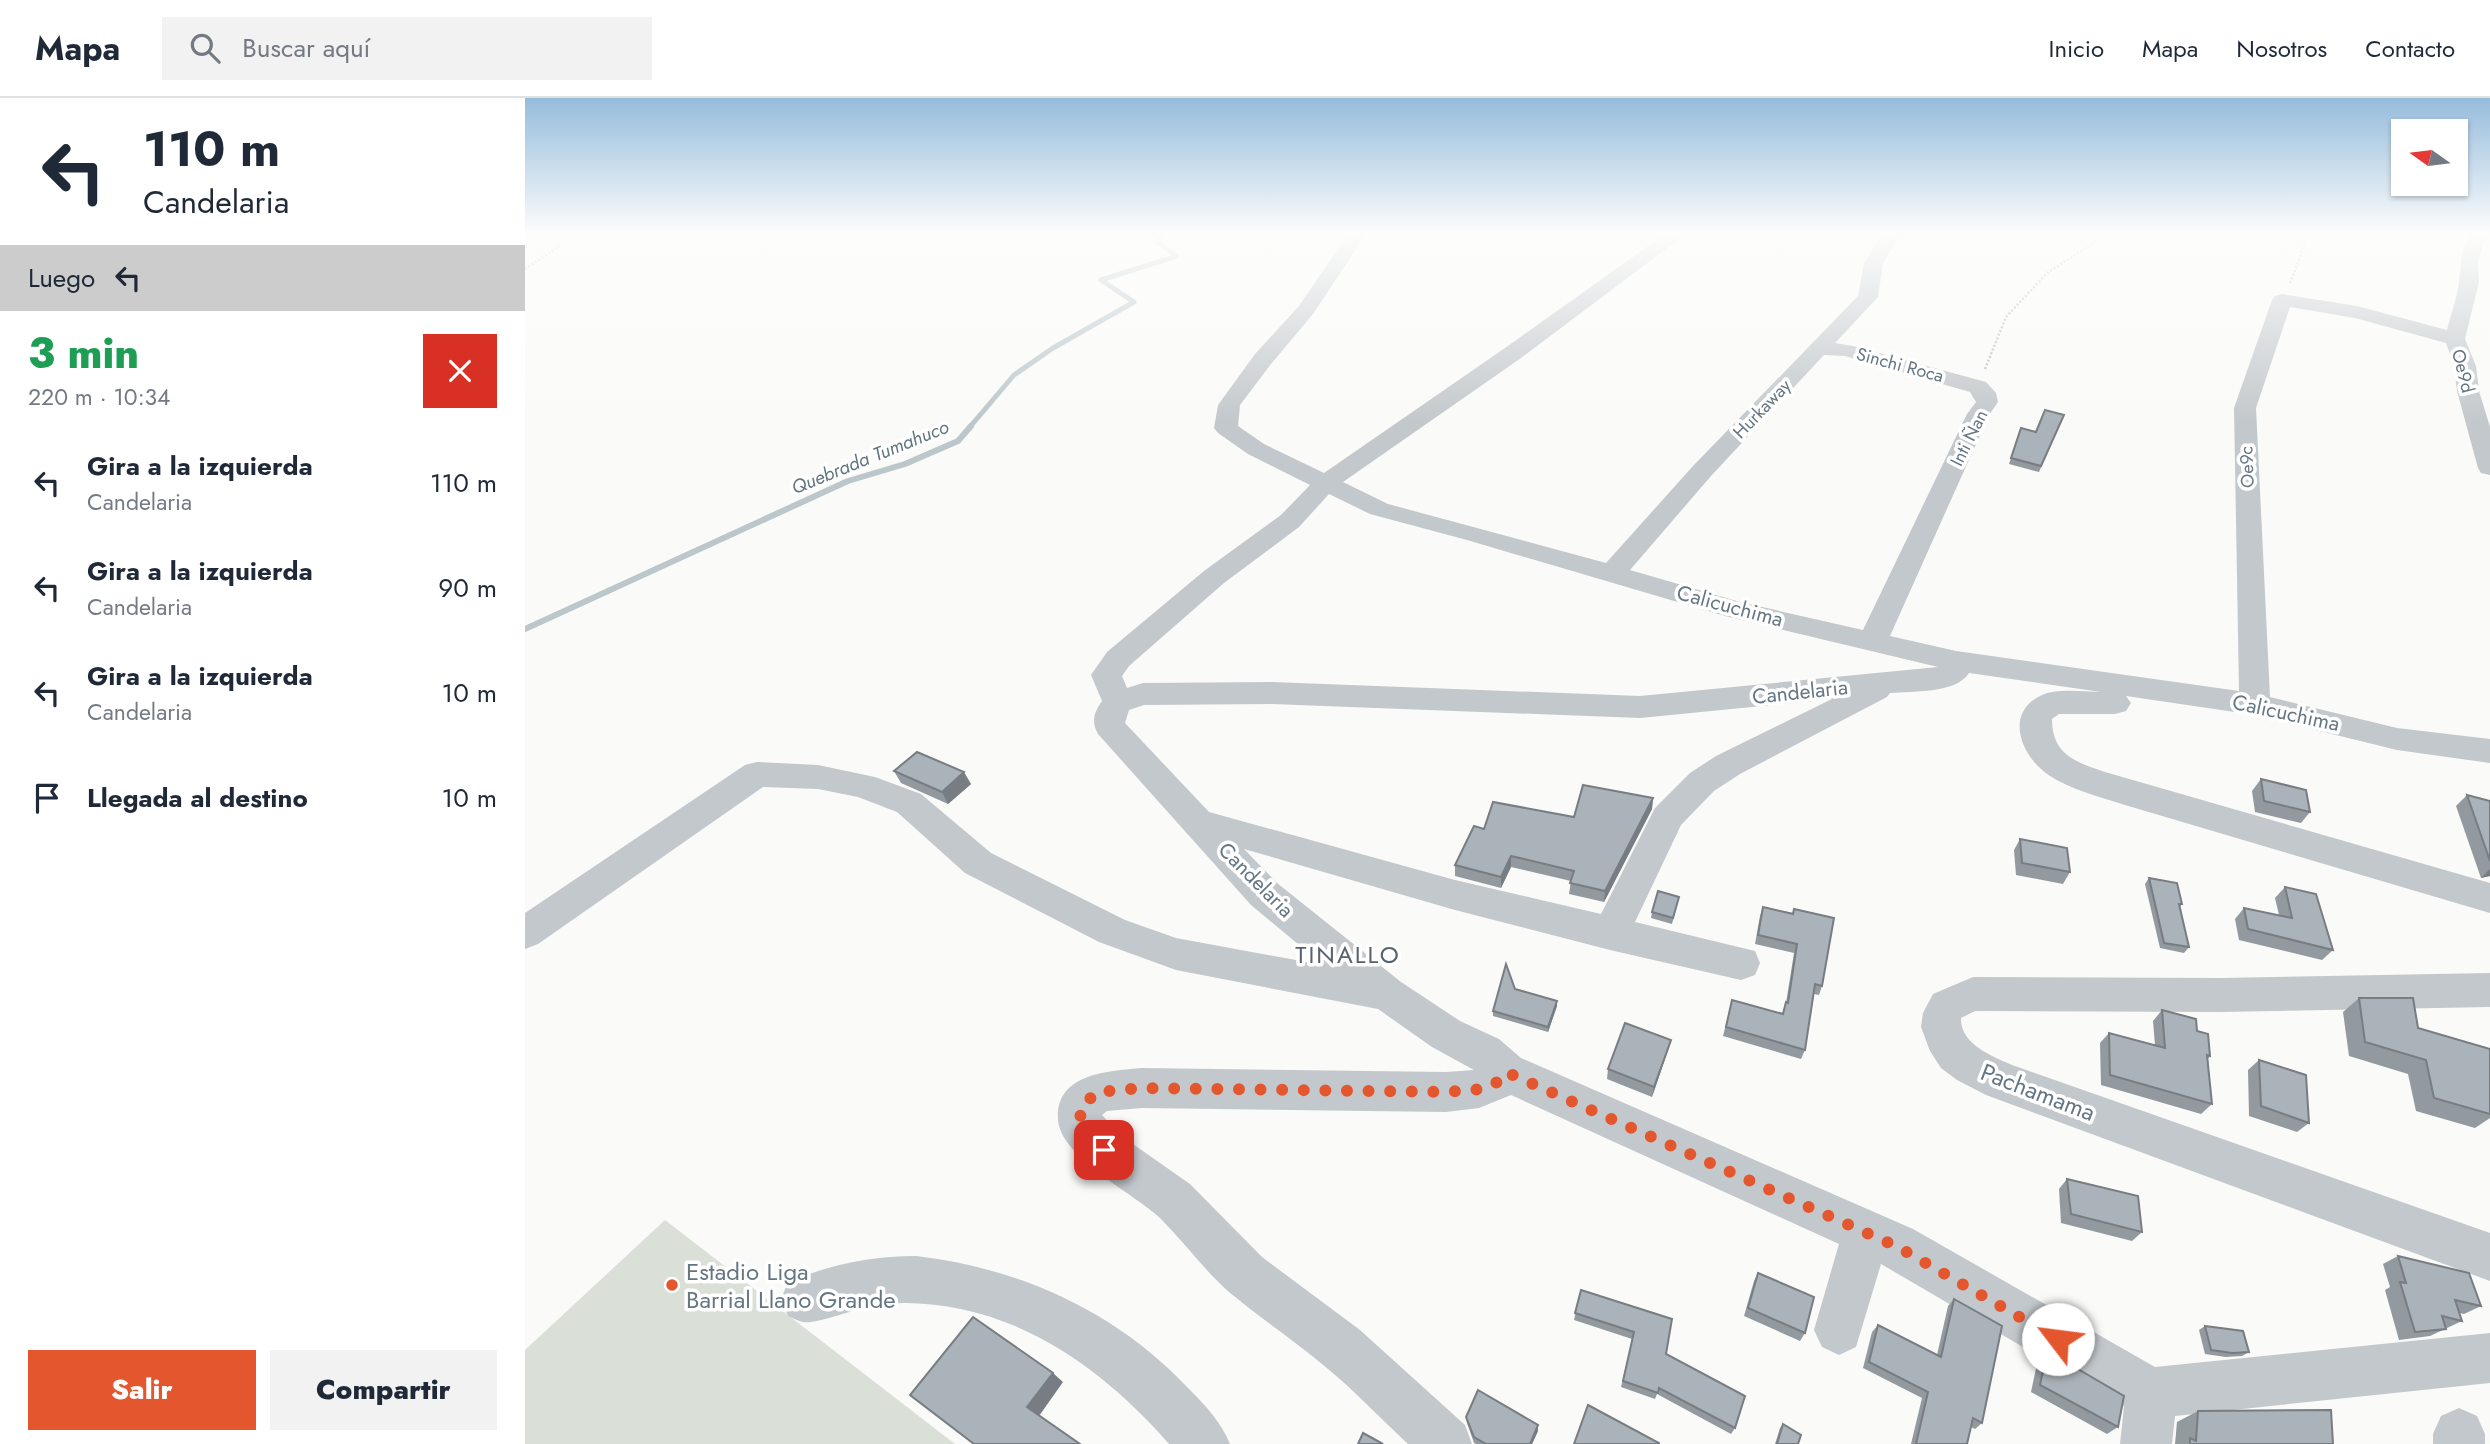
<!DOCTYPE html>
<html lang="es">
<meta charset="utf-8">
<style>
body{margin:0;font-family:Jost,sans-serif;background:#f2f2f3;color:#1f2937;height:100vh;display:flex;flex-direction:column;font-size:26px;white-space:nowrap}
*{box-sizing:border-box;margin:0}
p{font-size:23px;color:#747a83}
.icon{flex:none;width:38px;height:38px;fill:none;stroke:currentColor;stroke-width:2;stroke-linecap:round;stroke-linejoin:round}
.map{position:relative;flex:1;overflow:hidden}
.details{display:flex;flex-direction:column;background:#fff;width:525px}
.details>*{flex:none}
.guide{background:#fff;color:#1f2937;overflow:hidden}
.needle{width:46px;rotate:284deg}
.buttons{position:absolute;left:1866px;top:21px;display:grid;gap:14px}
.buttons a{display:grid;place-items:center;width:77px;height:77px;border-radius:0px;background:#fff;box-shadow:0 2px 5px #0004;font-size:35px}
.pin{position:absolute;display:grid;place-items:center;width:60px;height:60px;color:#fff;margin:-30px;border-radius:14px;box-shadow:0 4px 10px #0006}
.me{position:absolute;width:77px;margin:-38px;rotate:300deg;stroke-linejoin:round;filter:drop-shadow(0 0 5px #0008)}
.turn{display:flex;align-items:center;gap:24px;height:147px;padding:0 28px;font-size:32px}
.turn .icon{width:91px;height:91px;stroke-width:2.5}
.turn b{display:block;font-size:49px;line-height:60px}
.then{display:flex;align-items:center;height:66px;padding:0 28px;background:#0003;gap:14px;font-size:26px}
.round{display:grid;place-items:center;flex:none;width:74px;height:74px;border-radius:0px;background:#f2f2f3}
.headline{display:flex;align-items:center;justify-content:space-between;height:119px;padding:0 28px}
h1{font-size:42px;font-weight:800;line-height:52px;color:#1e9e55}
.button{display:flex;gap:14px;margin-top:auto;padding:14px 28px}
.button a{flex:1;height:80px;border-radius:0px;background:#e4572e;color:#fff;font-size:28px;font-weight:800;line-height:80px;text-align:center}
.button a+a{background:#f2f2f3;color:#1f2937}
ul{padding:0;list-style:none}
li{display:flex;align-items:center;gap:21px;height:105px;padding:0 28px}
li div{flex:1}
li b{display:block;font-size:26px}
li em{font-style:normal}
header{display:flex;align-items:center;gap:42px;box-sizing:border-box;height:98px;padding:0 35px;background:#fff;border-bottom:2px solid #e0e1e3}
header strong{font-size:33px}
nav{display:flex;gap:38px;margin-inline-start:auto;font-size:24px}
.search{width:490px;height:63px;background:#f2f2f3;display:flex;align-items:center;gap:18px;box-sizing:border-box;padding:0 24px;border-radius:0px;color:#747a83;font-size:26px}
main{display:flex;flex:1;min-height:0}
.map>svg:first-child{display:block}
</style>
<header>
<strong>Mapa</strong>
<div class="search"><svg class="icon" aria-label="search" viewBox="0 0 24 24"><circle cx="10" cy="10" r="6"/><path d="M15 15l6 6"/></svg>Buscar aquí</div>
<nav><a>Inicio</a><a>Mapa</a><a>Nosotros</a><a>Contacto</a></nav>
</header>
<main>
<section class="details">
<div class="guide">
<div class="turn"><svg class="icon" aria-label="left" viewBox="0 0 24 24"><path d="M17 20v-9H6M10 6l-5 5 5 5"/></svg><div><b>110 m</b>Candelaria</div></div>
<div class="then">Luego<svg class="icon" aria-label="left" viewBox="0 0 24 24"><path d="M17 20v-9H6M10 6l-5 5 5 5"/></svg></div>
</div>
<div class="headline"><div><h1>3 min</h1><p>220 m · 10:34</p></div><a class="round" style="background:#d93025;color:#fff"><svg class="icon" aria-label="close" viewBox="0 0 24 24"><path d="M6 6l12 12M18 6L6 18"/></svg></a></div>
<ul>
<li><svg class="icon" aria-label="left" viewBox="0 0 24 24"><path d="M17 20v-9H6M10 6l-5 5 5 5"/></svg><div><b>Gira a la izquierda</b><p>Candelaria</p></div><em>110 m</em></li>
<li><svg class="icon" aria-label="left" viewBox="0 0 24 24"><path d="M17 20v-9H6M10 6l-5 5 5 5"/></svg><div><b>Gira a la izquierda</b><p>Candelaria</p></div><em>90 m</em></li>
<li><svg class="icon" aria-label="left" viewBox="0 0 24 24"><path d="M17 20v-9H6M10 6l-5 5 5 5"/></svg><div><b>Gira a la izquierda</b><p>Candelaria</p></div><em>10 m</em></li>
<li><svg class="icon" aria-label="arrive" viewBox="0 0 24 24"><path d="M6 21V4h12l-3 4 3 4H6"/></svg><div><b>Llegada al destino</b></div><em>10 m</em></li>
</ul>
<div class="button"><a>Salir</a><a>Compartir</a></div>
</section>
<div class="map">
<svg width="1965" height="1346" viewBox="0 0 1965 1346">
<rect width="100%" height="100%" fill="#fafaf8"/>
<path fill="#dadfd7" d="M140 1122 430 1346H0V1252Z"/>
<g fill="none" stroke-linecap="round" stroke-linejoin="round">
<path stroke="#bbc7cb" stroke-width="5" d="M444 330 489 277 528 250 609 204 576 182 652 158 632 144 639 136"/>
<path stroke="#bbc7cb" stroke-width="6" d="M0 531 323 383 380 366 433 343 446 328"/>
<g stroke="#bbbfc2" stroke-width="2.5" stroke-dasharray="2 2" stroke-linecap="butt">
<path d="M0 171 35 148"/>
<path d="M1765 185 1781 143"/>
<path d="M1460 271 1481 219 1522 175 1583 136"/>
</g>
<g fill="#c3c8cc" fill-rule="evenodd">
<path d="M823 136H841L788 216 746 266 715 307 713 328 739 346 799 375 980 250 1140 136H1161L996 260 818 384 863 406 1081 465 1168 368 1333 198 1339 165 1357 136H1376L1358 165 1353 199 1310 245 1328 248 1461 284 1471 295 1473 304 1464 317 1365 538 1431 553 1714 593 1709 310 1747 202 1750 198 1757 196 1832 208 1922 232C1926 216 1932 200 1934 183 1937 165 1934 150 1947 136H1965L1958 146 1953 164 1954 184 1940 241 1951 268 1954 293 1965 329V377L1956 375 1953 370 1932 293 1929 268 1921 245 1830 220 1765 209 1731 310 1745 599 1872 630 1965 641V665L1872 652 1730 617 1601 598 1606 605 1601 613 1590 616H1534L1527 621C1527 656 1550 664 1580 674L1965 785V815L1600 707C1575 699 1547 692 1525 678 1496 659 1478 615 1517 597 1534 590 1558 594 1576 594L1444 575C1431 596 1386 593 1365 595L1362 599 1215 676 1189 693 1156 727 1110 824 1230 853 1235 865 1230 877 1216 882 1085 852 930 812 719 751 752 785 876 884 935 923 974 941 996 960 1388 1131 1630 1269 1965 1235V1285L1650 1318 1647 1346H1595L1599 1308 1356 1166 1331 1249 1314 1257 1297 1249 1289 1232 1314 1146 986 997 954 1010 921 1014 617 1010 582 1013 577 1017 595 1037 665 1086 737 1159 835 1232 940 1327 947 1346H883C854 1319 827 1290 797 1266 767 1241 734 1219 704 1194 679 1172 659 1144 635 1120 610 1096 536 1060 533 1022 530 975 584 973 617 970L921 974 949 972 907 949 853 911 651 872 574 844 440 775 372 714 333 699 293 691 238 689 13 846 0 851V815L220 667 232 664 293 667 350 679 396 696 466 755 600 822 651 840 798 867 726 807 573 636C566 624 569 614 577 603L566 577 582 554 679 473 756 417 785 387 723 356 693 335 689 330 693 307 730 256 774 208ZM1299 257 1320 258 1445 294 1451 304 1442 316 1338 532 1215 504 1105 472 1186 378ZM804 396 845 416 942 442 1200 518 1413 569 1115 598 747 584 618 585 602 590 597 578 604 568 699 485 774 429ZM1307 601 1191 658 1165 675 1130 710 1076 816 930 782 684 714 600 625 604 612 619 607 747 606 1115 620Z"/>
<path d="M1965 875V909L1696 914 1450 913 1436 920C1435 946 1467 958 1487 967L1965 1135V1183L1461 997 1432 982 1416 970 1405 953 1396 929 1398 915 1408 896 1448 879 1696 880Z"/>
<path d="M391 1158C495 1170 592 1214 664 1291 681 1308 696 1324 705 1346H644C571 1262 473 1196 356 1206 337 1208 291 1227 278 1224 273 1223 268 1220 263 1218L256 1201 263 1184C304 1167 346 1158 391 1158Z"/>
<path d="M1934 1310 1952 1318 1960 1336V1346H1908V1336L1916 1318Z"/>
</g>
</g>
<g fill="#929a9f">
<path d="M1539 317 1514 374 1484 366 1496 330 1511 334Z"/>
<path d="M369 673 446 686 423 706 376 685Z"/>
<path d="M1736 681 1785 714 1776 725 1730 714 1727 693Z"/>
<path d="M1942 697 1965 704V778L1956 780 1931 708Z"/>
<path d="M1128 700 1127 711 1079 804 1044 796 1046 783 986 769 976 790 930 778V767L959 731 1049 719Z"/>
<path d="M1495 741 1545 774 1538 786 1491 777 1489 752Z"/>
<path d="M1624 780 1657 806 1655 809 1664 849 1659 855 1635 850 1620 786Z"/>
<path d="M1760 789 1808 852 1797 862 1714 842 1710 821 1719 810 1754 817 1750 800Z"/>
<path d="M1154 799 1147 826 1126 820 1127 814Z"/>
<path d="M1238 809 1268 815 1269 811 1297 888 1294 897 1289 896 1280 952 1276 961 1198 938 1207 902 1257 916 1261 905 1269 855 1230 846 1235 818Z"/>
<path d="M1834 900 1893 930 1965 951V1020L1950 1030 1891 1013 1883 976 1824 958 1818 914Z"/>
<path d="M1032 908 1023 934 968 918V913Z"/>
<path d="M1637 912 1672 933 1685 958 1683 961 1687 1006 1676 1016 1576 987 1575 945 1584 935 1630 947 1628 923Z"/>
<path d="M1146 942 1143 952 1127 999 1082 981 1083 971Z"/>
<path d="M1734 962 1784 1025 1772 1034 1724 1018 1723 972Z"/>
<path d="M1542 1081 1617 1134 1607 1143 1536 1125 1534 1091Z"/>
<path d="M1873 1158 1956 1208 1939 1216 1934 1215 1937 1223 1905 1238 1874 1242 1860 1192 1865 1189 1858 1166Z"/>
<path d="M1233 1175 1280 1235 1275 1243 1219 1218 1229 1183Z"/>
<path d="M1056 1192 1141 1256 1210 1330 1206 1336 1132 1296 1130 1301 1096 1289 1107 1241 1049 1222Z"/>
<path d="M1429 1201 1457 1325 1450 1331 1446 1329 1442 1346H1386L1397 1300 1338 1270 1347 1234 1353 1227 1412 1257 1423 1208Z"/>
<path d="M1680 1228 1724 1254 1717 1258 1701 1259 1680 1256 1674 1232Z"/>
<path d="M1522 1253 1593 1329 1582 1336 1506 1294 1513 1261Z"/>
<path d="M1673 1313 1808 1346H1650L1652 1324Z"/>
<path d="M941 1319 1013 1333 1007 1346H951L949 1345 942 1325Z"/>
<path d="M1258 1326 1273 1346H1250L1255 1330Z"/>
</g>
<g fill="#777d82">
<path d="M439 674 446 686 423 706 417 694Z"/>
<path d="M1128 700 1127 711 1079 804 1080 793Z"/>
<path d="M986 758V769L976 790V779Z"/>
<path d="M1965 771V778L1956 780Z"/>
<path d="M1032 903V908L1023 934V929Z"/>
<path d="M1146 942 1143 952 1127 999 1129 989Z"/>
<path d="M528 1275 538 1284 514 1318 502 1309Z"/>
<path d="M1013 1327V1333L1007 1346H1005Z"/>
</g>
<g fill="#aab3b9" stroke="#777d82" stroke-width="2">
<path d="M1520 312 1539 317 1516 368 1486 360 1496 330 1511 334Z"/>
<path d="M392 654 439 674 417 694 369 673Z"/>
<path d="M1736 681 1781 692 1785 714 1739 703Z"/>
<path d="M1058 687 1128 700 1080 793 1045 785 1049 773 986 758 976 779 930 767 949 728 959 731 968 704 1049 719Z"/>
<path d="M1942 697 1965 703V763Z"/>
<path d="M1495 741 1542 750 1545 774 1497 765Z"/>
<path d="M1624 780 1652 785 1657 806H1654L1664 849 1639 845Z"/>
<path d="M1760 789 1791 796 1808 852 1723 831 1719 810 1767 820Z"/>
<path d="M1133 793 1154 799 1148 820 1127 814Z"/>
<path d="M1238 809 1268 816 1269 811 1309 820 1297 888 1290 886 1280 952 1201 929 1207 902 1258 916 1261 904 1263 905 1272 846 1233 837Z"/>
<path d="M981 866 990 891 1032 903 1023 929 968 913Z"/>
<path d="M1834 900H1888L1893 930 1965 951V1016L1909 1000 1901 962 1840 944Z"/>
<path d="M1637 912 1671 921 1672 933 1683 936 1685 958 1682 957 1687 1006 1585 977 1584 935 1640 950Z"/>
<path d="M1100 925 1146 942 1129 989 1083 971Z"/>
<path d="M1734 962 1781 977 1784 1025 1736 1008Z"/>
<path d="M1542 1081 1613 1098 1617 1134 1546 1116Z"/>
<path d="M1873 1158 1944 1175 1956 1208 1930 1202 1937 1223 1917 1218 1921 1231 1890 1234 1875 1184 1881 1185Z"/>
<path d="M1233 1175 1289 1199 1280 1235 1223 1210Z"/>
<path d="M1056 1192 1147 1221 1141 1256 1220 1298 1210 1330 1134 1290 1133 1295 1098 1283 1109 1234 1050 1215Z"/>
<path d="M1429 1201 1477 1228 1457 1325 1448 1320 1442 1346H1391L1403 1294 1344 1264 1353 1227 1416 1259Z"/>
<path d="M448 1219 528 1275 502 1309 555 1346H449L385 1297Z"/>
<path d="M1680 1228 1718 1233 1724 1254 1707 1255 1686 1252Z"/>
<path d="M1522 1253 1599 1298 1593 1329 1515 1287Z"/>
<path d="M953 1292 1013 1327 1005 1346H961L949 1339 941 1319Z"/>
<path d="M1063 1307 1134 1345V1346H1049Z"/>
<path d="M1806 1312 1808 1346H1665V1340L1671 1343 1673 1313Z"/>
<path d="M1258 1326 1276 1337 1273 1346H1252Z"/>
<path d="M838 1335 858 1346H833Z"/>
</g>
<linearGradient id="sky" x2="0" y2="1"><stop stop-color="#96bcdc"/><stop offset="0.42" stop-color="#fdfdfc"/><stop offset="1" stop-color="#fdfdfc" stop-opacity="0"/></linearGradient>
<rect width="1965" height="324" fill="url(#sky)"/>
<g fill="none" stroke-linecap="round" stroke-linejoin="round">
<path stroke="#e4572e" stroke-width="12" stroke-dasharray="0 21.6" d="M579 1052 555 1024 556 1009 572 994 617 990 921 994 959 991 971 985 981 974 1371 1148 1533 1241"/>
</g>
<circle fill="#e4572e" stroke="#fff" stroke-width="2.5" cx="147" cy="1187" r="7"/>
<g text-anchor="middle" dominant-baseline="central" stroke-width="7" stroke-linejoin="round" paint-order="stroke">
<g font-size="18" fill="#657683" stroke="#fff">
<text transform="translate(1375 267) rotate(15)">Sinchi Roca</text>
<text transform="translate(1938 273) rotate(76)">Oe9d</text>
<text transform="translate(1237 311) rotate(-46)">Hurkaway</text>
<text transform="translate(1444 340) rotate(-63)">Inti Ñan</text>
<text transform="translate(1722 369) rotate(-92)">Oe9c</text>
</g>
<g font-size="19" font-style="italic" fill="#60757c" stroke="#fff">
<text transform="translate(345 359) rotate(-22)">Quebrada Tumahuco</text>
</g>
<g font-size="21" fill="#657683" stroke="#fff">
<text transform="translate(1205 508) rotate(15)">Calicuchima</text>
<text transform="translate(1275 594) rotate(-6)">Candelaria</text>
<text transform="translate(1761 615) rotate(12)">Calicuchima</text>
<text transform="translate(731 782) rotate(45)">Candelaria</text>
</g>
<g font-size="24" letter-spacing="2" fill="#57646e" stroke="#fff">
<text x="823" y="856">TINALLO</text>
</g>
<g font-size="24" fill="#657683" stroke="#fff">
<text transform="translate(1513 994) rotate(21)">Pachamama</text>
</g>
<g font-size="24" fill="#657683" stroke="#fff" text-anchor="start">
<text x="161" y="1173">Estadio Liga<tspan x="161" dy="28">Barrial Llano Grande</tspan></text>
</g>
</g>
</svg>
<div class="buttons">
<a><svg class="needle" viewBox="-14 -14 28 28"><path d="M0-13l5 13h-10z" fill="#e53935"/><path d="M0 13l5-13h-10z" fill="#747a83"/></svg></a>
</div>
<div class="pin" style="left:579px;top:1052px;background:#d93025"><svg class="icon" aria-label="arrive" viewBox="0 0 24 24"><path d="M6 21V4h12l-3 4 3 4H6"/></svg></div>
<svg class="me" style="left:1533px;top:1241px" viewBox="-20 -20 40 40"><circle r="19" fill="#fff"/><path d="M0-13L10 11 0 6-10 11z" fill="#e4572e"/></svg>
</div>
</main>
